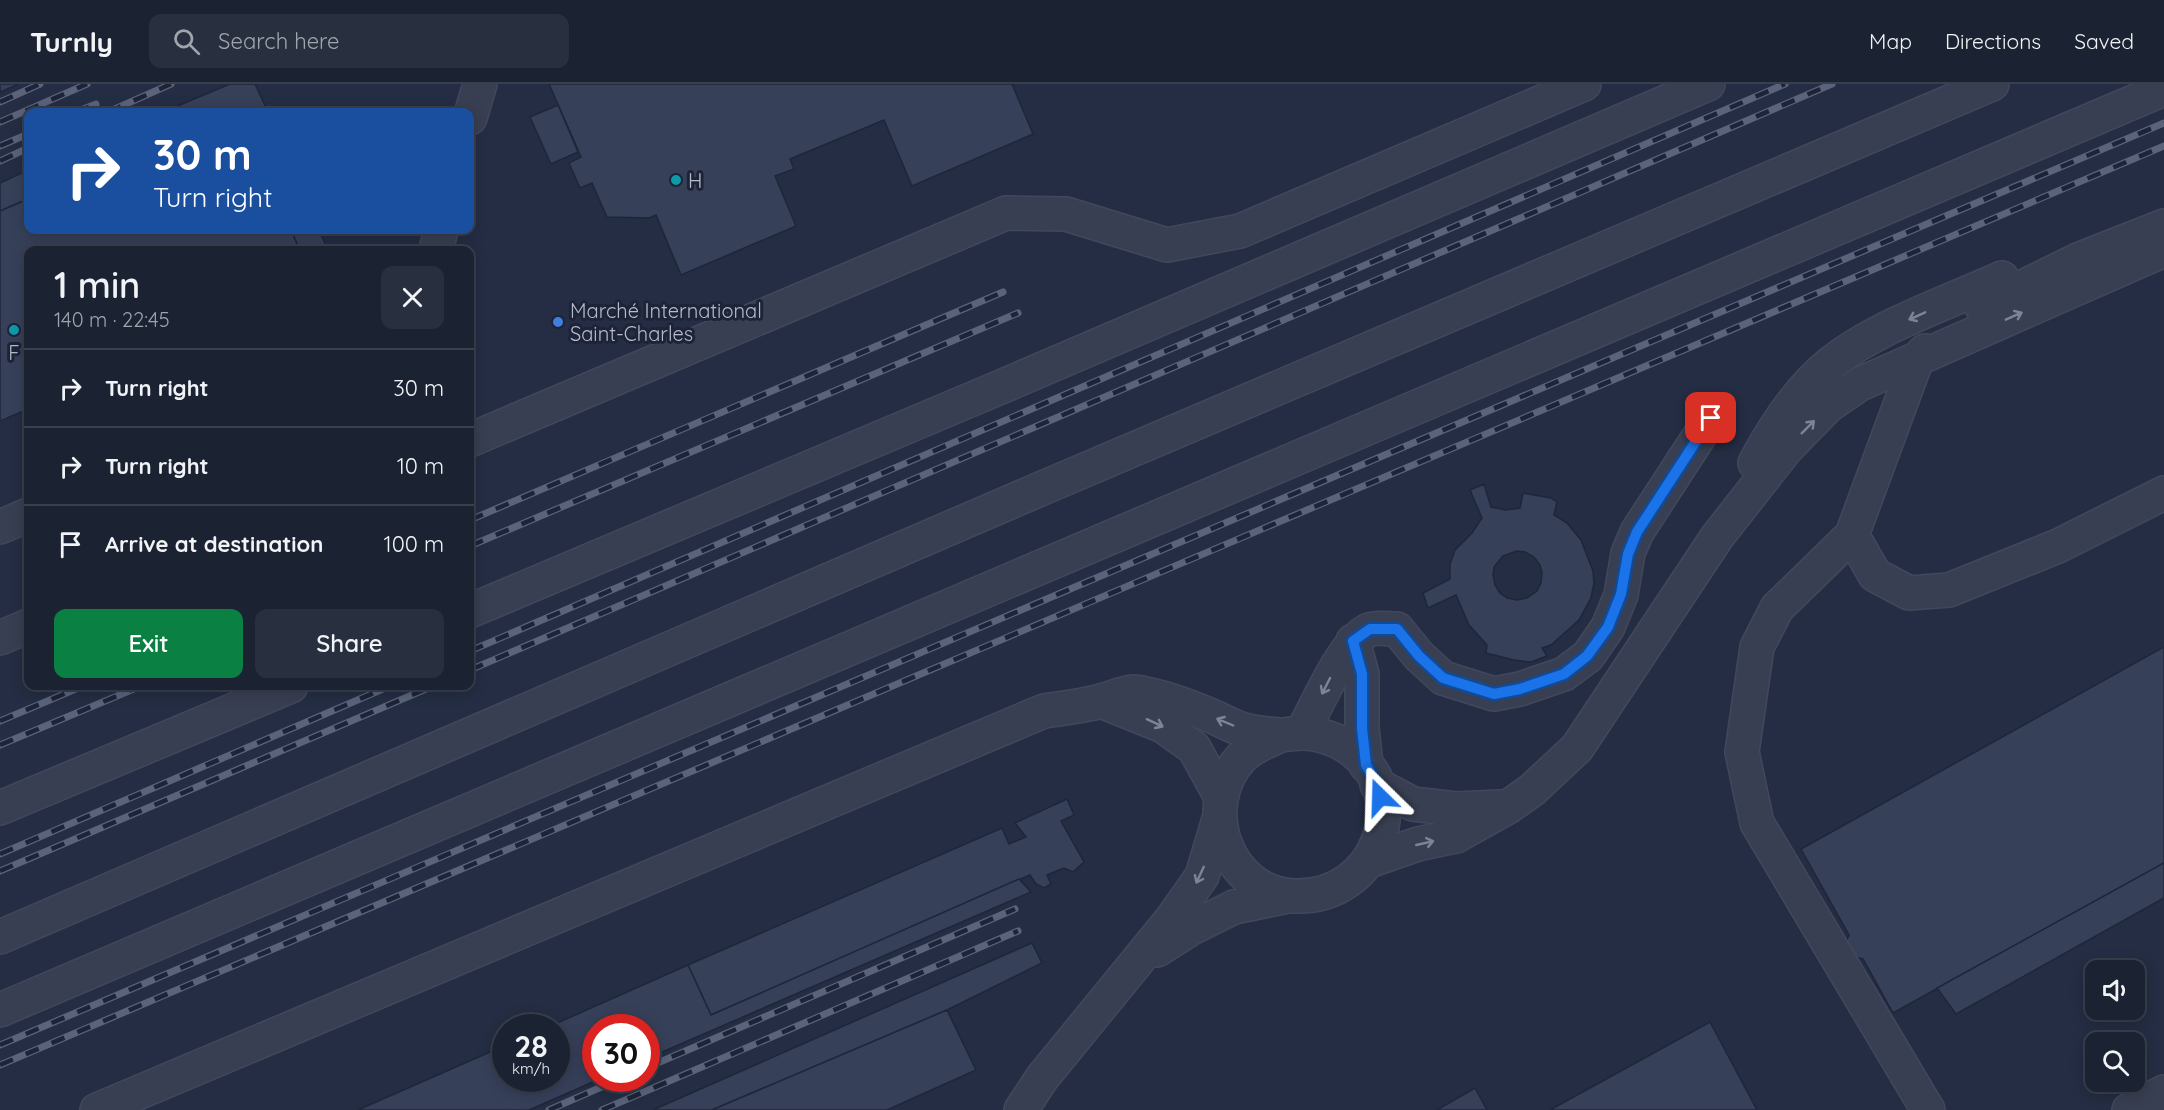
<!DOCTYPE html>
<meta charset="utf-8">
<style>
body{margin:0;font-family:Quicksand,sans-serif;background:#282f3e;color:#f1f3f6;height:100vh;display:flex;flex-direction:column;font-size:22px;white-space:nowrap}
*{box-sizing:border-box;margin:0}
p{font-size:20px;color:#a0a4ac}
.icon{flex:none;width:33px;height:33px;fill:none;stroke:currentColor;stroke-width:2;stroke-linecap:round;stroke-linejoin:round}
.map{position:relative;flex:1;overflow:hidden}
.sheet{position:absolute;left:24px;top:162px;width:450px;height:444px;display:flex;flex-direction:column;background:#1b2232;border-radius:12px;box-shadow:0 3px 15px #0003,0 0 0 2px #393f4d}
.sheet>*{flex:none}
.hud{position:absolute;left:24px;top:24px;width:450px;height:126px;border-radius:12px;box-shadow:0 3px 15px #0003,0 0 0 2px #393f4d;background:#1a4fa0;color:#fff;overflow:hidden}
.controls{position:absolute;left:2085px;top:876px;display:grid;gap:12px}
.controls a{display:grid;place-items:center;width:60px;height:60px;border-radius:12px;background:#1b2232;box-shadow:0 3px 15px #0003,0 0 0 2px #393f4d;font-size:30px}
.speed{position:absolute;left:492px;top:930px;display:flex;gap:12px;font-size:30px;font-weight:700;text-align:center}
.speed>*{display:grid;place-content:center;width:78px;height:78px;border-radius:50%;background:#1b2232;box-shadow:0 3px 15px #0003,0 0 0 2px #393f4d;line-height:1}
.speed small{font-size:15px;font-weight:400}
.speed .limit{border:9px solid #d22;background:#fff;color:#111}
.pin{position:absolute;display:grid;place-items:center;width:51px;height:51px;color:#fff;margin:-26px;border-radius:12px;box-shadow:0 3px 9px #0006}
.me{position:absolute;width:66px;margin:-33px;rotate:338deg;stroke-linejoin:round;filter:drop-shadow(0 0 4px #0008)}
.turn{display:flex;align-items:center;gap:21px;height:126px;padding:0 30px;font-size:27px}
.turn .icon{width:78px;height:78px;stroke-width:2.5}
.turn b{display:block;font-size:42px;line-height:51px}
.round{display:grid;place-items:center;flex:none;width:63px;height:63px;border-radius:12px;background:#282f3e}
.summary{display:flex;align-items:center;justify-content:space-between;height:102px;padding:0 30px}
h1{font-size:36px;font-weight:600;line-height:45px}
.cta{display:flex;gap:12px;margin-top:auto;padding:12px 30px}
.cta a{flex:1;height:69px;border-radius:12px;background:#0b8043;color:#fff;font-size:24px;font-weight:600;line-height:69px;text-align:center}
.cta a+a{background:#282f3e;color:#f1f3f6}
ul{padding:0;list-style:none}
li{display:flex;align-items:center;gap:18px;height:78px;padding:0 30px;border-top:2px solid #393f4d}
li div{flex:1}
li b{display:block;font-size:22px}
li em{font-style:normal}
header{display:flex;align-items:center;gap:36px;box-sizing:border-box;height:84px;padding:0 30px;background:#1b2232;border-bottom:2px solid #393f4d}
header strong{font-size:28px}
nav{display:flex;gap:33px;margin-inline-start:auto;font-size:21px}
.search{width:420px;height:54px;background:#282f3e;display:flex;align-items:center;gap:15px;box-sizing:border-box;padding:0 21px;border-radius:12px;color:#a0a4ac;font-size:22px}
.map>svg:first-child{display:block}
</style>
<header>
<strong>Turnly</strong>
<div class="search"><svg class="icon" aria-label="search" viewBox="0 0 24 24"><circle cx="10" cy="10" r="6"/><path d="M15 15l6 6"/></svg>Search here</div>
<nav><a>Map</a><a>Directions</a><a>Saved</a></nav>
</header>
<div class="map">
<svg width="2164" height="1026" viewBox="0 0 2164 1026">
<rect width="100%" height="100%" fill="#242d43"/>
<g fill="#364059" stroke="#1f263a" stroke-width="1.5" fill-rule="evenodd">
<path d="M0 0H19L0 8Z"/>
<path d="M230 0H255L268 28H240L239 25 230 28H163Z"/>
<path d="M549 0H1012L1033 50 912 102 884 36 790 75 794 85 775 92 796 142 681 191 656 131 649 134 607 133 592 99 580 104 569 79 581 73Z"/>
<path d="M558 21 578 68 551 80 530 33Z"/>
<path d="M28 86V115L0 127V99Z"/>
<path d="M28 115V146H291L300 166H28V325L0 337V127Z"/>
<path d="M291 146H319L328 166H300Z"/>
<path d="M1484 400 1491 423 1506 426 1520 424 1523 409 1551 414 1557 418 1554 431 1567 439 1581 456 1593 487 1594 499 1591 514 1579 536 1551 561 1542 564 1547 572 1531 578 1514 576 1486 569 1487 561 1469 541 1456 511 1428 524 1423 509 1450 495V480L1455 466 1472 449 1482 434 1470 406ZM1517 467 1525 468 1534 473 1540 481 1542 489 1541 499 1537 507 1527 514 1517 516 1507 514 1500 509 1495 501 1493 491 1494 483 1503 472Z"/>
<path d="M2164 563V779L1893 929 1863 875 1841 870 1849 851 1801 765Z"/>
<path d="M1067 715 1074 731 1061 737 1084 778 1073 788 1064 784 1047 791 1051 800 1044 804 1036 800 1030 791 711 931 688 881 1002 744 1009 760 1026 753 1015 739Z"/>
<path d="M2164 779V814L1956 930 1937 904Z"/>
<path d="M1019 795 1031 808 646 975V944H596V994H602L529 1026H358L506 961V994H556V944H546L688 881 711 931Z"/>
<path d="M1032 859 1042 879 947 926 712 1026H653Z"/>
<path d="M947 926 976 986 887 1026H712Z"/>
<path d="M1710 938 1757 1026H1550Z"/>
<path d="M1475 1004 1487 1026H1437Z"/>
</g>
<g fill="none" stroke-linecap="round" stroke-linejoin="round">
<g stroke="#42485c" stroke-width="36">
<g id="minor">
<path d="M470 34 480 0"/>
<path d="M436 166 441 146"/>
<path d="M1982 223 2080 175 2164 142"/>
<path d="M1925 267 1917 275 1852 451 1875 491 1909 509 1949 506 2058 462 2164 409"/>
<path d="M470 356 1006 129 1066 130 1167 161 1240 147 1584 0"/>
<path d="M1755 379C1774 343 1798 306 1830 280 1875 243 1947 219 2002 194"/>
<path d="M0 443 28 431"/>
<path d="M1852 451 1777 524 1757 563 1742 668 1757 739 1928 1026"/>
<path d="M470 527 996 305 1708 0"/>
<path d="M0 554 28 542"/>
<path d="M1353 557 1362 590V644L1366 681"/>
<path d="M1101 617 1163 642 1194 664 1221 713"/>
<path d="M1302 649C1315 625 1345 555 1369 546 1376 543 1389 545 1397 545L1419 572 1443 594 1494 610 1520 605 1564 590 1588 572 1608 543 1621 511 1628 469 1637 448 1711 334"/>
<path d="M1377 701 1413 720 1456 725 1500 723"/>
<path d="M0 724 291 602"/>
<path d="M1369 777 1418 760 1456 752 1508 723 1532 706 1577 664 1717 453 1786 365 1828 322 1860 300 2164 166"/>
<path d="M0 853 1038 406 1992 0"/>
<path d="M1157 866 1190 845 1234 823 1288 812"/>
<path d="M0 926 2164 5"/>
<path d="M97 1026 1044 627C1064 624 1083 622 1102 617 1112 614 1123 609 1133 608 1138 607 1145 610 1150 611 1173 616 1193 624 1214 633 1225 638 1237 645 1248 647 1258 649 1269 650 1279 651 1287 651 1294 649 1302 649 1317 649 1336 655 1349 664 1416 711 1378 815 1295 812 1226 810 1196 721 1242 673 1253 662 1268 657 1281 651"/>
<path d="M1021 1026 1042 994 1171 836 1202 792 1219 735"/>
<path d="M2129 1026 2164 1008"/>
</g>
</g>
<use href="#minor" stroke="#393f52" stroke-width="33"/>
<g stroke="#5a637a" stroke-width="7">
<g id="rail">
<path d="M0 18 40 0"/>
<path d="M76 28 96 20"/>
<path d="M108 28 171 0"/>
<path d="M0 38 87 0"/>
<path d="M0 62 28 50"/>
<path d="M0 77 28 64"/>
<path d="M470 436 1003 208"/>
<path d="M470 462 1018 229"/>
<path d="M470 567 1785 0"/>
<path d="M470 586 1832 0"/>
<path d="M0 637 83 602"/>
<path d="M0 661 141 602"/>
<path d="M0 770 390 602"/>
<path d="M0 787 433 602"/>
<path d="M0 961 2164 39"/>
<path d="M0 981 2164 62"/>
<path d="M646 984 1015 825"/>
<path d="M549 1026 622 994"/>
<path d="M602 1026 1018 847"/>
</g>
</g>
<use href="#rail" stroke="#1d2438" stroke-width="4.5" stroke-dasharray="14" stroke-linecap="butt"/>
</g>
<defs><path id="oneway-shaft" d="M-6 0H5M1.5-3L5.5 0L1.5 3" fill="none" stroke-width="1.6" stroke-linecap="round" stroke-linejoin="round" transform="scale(1.5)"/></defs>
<g stroke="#7e8395">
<use href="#oneway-shaft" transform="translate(1917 232) rotate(156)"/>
<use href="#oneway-shaft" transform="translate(2014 232) rotate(-24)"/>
<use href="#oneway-shaft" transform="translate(1808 343) rotate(-45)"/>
<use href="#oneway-shaft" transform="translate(1326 602) rotate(117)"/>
<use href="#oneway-shaft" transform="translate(1225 638) rotate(-157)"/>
<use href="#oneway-shaft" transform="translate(1155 639) rotate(25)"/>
<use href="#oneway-shaft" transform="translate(1425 759) rotate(-13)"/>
<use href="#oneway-shaft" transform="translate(1200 791) rotate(115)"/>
</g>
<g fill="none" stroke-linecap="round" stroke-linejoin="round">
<g stroke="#114b97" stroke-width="15">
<path id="route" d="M1380 713 1377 700 1366 681 1362 644V590L1353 557 1370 545H1397L1419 572 1443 594 1494 610 1520 605 1564 590 1587 572 1608 543 1621 510 1628 470 1637 448 1711 334"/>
</g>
<use href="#route" stroke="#1a73e8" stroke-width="10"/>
</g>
<g fill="#0f9aa8" stroke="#1d2438" stroke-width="2">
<circle cx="676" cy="96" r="6"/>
<circle cx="14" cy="246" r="6"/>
</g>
<circle fill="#3f7fe0" stroke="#1d2438" stroke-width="2" cx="558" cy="238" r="6"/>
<g text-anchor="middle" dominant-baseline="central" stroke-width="6" stroke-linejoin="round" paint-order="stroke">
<g font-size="20" fill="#b6bbcc" stroke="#1d2438" text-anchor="start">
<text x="688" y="96">H</text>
<text x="570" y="226">Marché International<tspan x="570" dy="23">Saint-Charles</tspan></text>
<text x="14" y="268" text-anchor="middle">F</text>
</g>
</g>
</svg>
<div class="controls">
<a><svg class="icon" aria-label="sound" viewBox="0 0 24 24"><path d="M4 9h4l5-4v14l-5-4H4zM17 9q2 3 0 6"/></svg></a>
<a><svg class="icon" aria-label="search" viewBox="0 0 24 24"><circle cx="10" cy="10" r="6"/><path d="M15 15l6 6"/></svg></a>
</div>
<div class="speed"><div>28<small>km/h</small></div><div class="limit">30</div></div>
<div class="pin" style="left:1711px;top:334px;background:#d93025"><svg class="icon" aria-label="arrive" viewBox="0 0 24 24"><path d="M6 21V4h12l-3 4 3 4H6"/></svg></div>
<svg class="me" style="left:1380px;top:713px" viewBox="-20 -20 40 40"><path d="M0-17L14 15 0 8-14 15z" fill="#1a73e8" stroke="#fff" stroke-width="4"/></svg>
<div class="hud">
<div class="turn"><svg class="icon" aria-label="right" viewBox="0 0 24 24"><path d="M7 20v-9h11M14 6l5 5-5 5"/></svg><div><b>30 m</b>Turn right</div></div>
</div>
<section class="sheet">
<div class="summary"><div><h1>1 min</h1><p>140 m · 22:45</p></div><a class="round"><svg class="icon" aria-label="close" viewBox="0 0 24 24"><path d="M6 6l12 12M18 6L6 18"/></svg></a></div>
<ul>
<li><svg class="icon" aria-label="right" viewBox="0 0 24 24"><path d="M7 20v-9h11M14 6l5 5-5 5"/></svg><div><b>Turn right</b></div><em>30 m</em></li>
<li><svg class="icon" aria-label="right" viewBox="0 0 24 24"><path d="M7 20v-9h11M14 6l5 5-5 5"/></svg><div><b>Turn right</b></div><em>10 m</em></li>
<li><svg class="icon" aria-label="arrive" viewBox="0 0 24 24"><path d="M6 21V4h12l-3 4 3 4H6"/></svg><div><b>Arrive at destination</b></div><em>100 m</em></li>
</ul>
<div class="cta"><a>Exit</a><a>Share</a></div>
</section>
</div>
